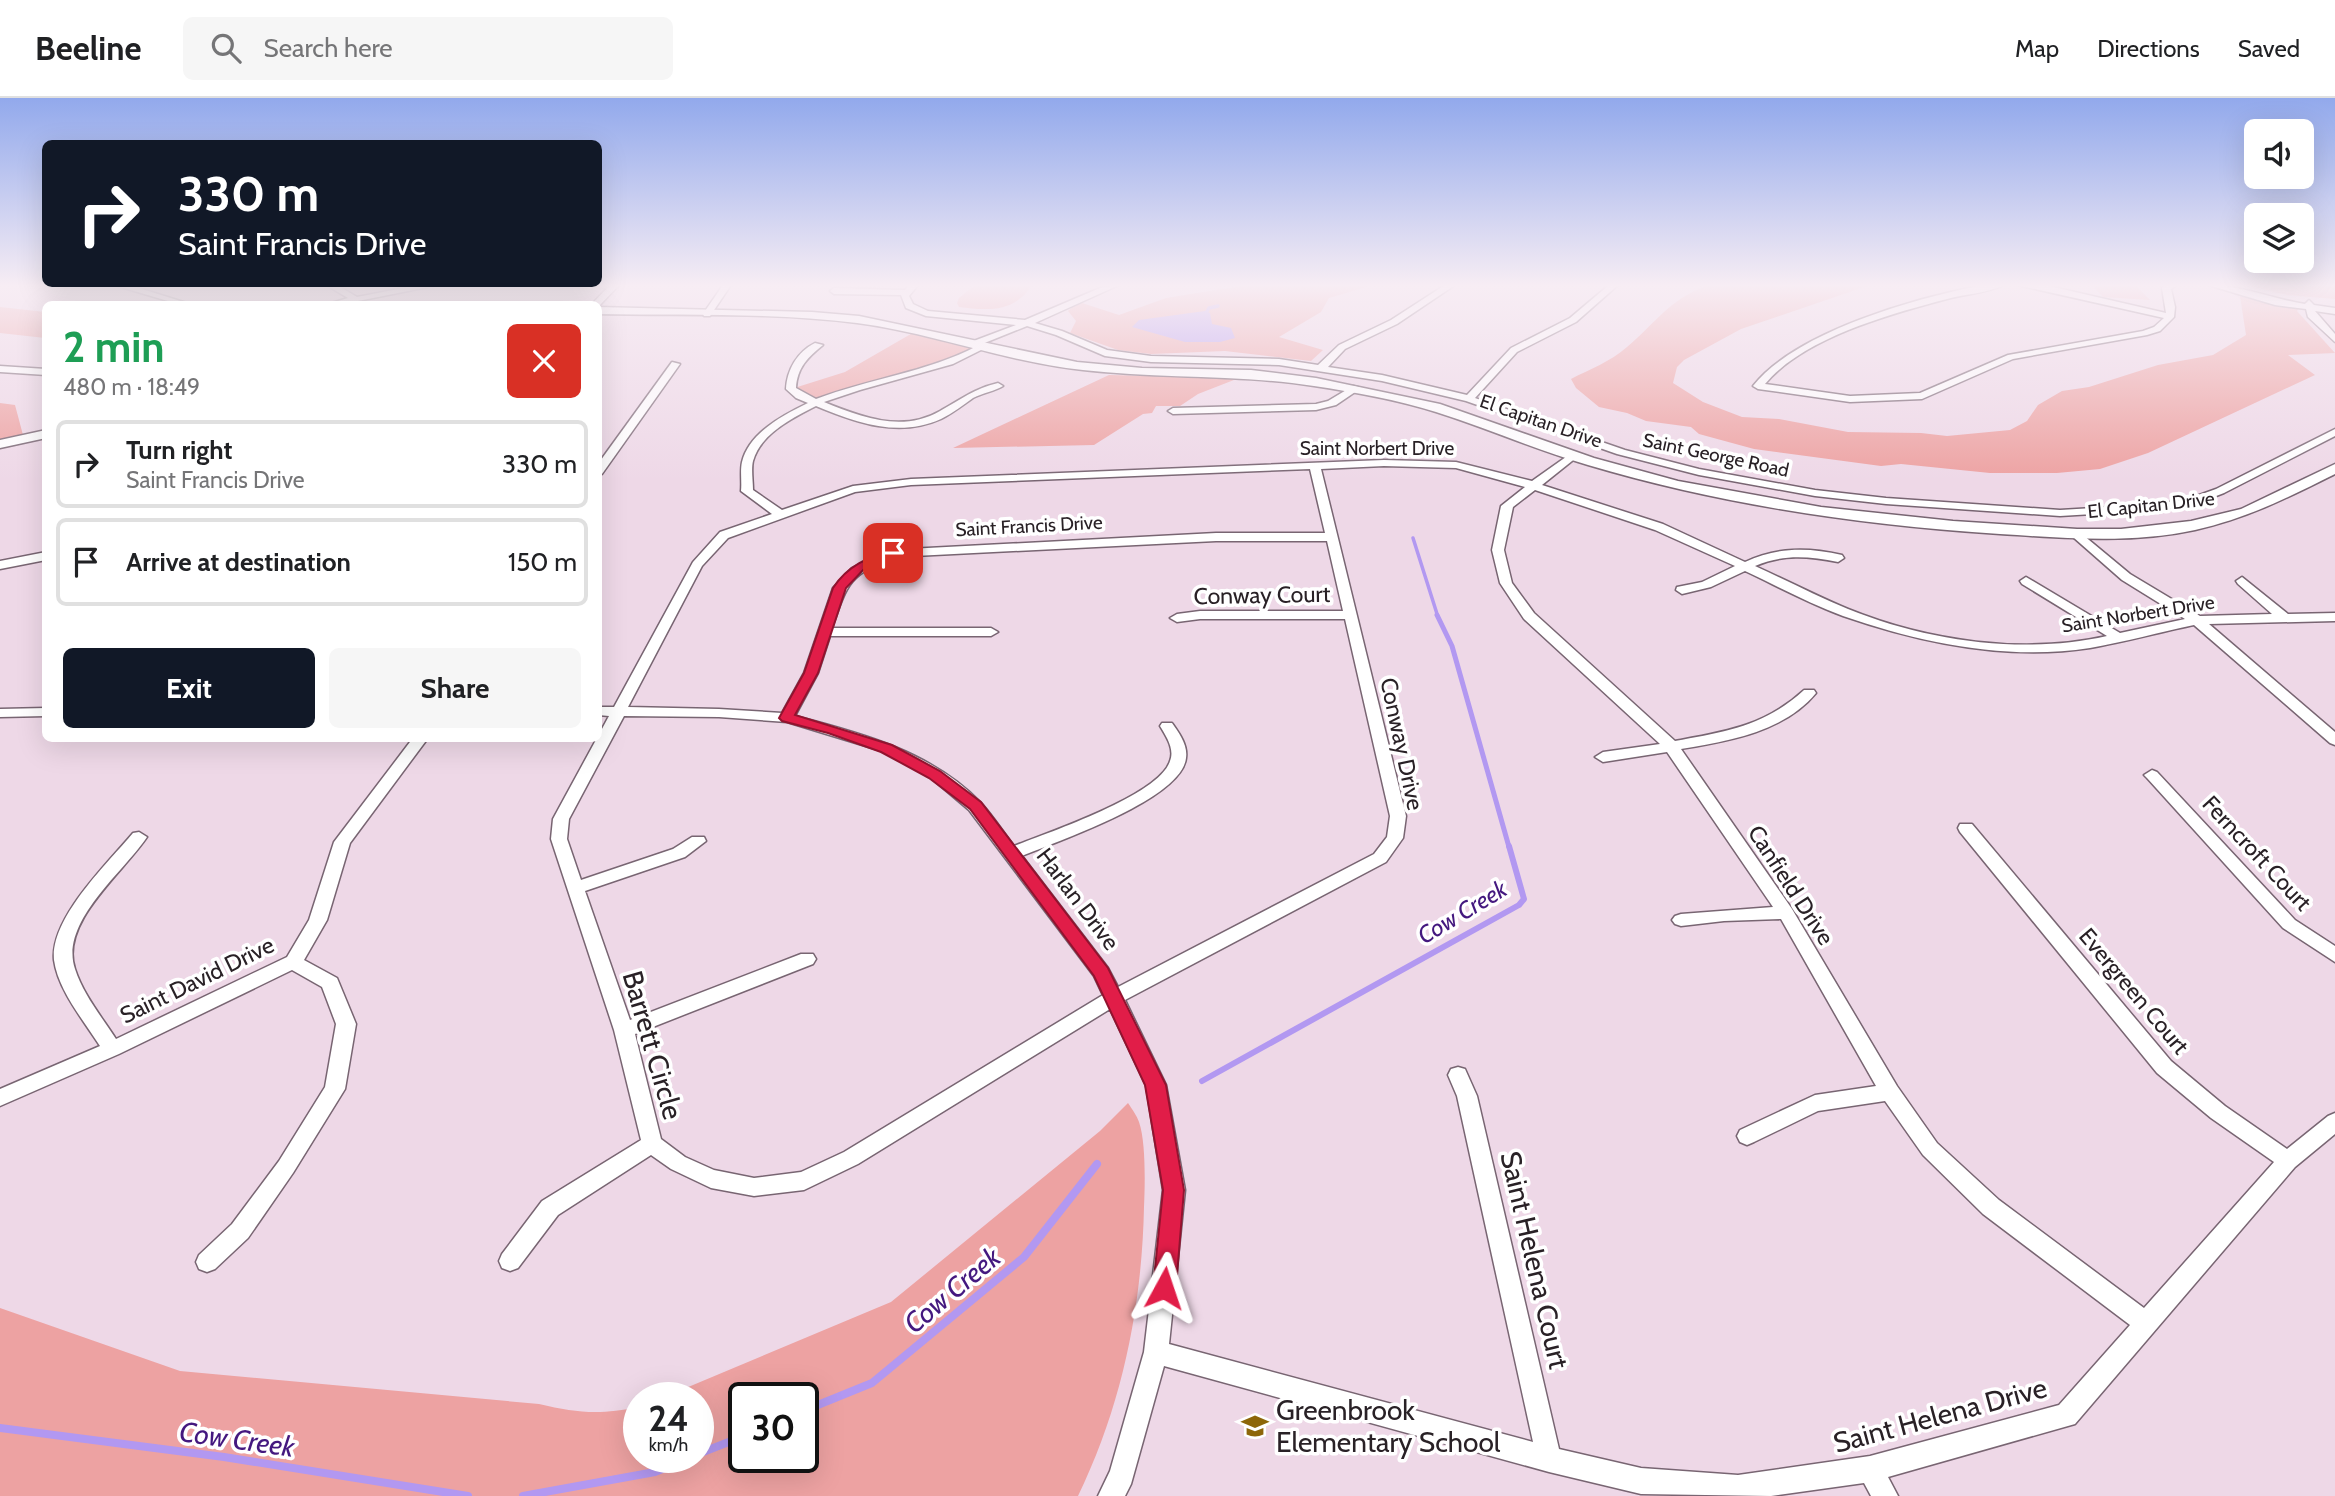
<!DOCTYPE html>
<meta charset="utf-8">
<style>
body{margin:0;font-family:Cabin,sans-serif;background:#f6f6f6;color:#202124;height:100vh;display:flex;flex-direction:column;font-size:26px;white-space:nowrap}
*{box-sizing:border-box;margin:0}
p{font-size:23px;color:#757577}
.icon{flex:none;width:38px;height:38px;fill:none;stroke:currentColor;stroke-width:2;stroke-linecap:round;stroke-linejoin:round}
.map{position:relative;flex:1;overflow:hidden}
.drawer{position:absolute;left:42px;top:203px;width:560px;height:441px;display:flex;flex-direction:column;background:#fff;border-radius:10px;box-shadow:0 7px 28px #0002}
.drawer>*{flex:none}
.top-card{position:absolute;left:42px;top:42px;width:560px;height:147px;border-radius:10px;box-shadow:0 7px 28px #0002;background:#111827;color:#fff;overflow:hidden}
.buttons{position:absolute;left:2244px;top:21px;display:grid;gap:14px}
.buttons a{display:grid;place-items:center;width:70px;height:70px;border-radius:10px;background:#fff;box-shadow:0 7px 28px #0002;font-size:35px}
.speed{position:absolute;left:623px;top:1284px;display:flex;gap:14px;font-size:35px;font-weight:700;text-align:center}
.speed>*{display:grid;place-content:center;width:91px;height:91px;border-radius:50%;background:#fff;box-shadow:0 7px 28px #0002;line-height:1}
.speed small{font-size:18px;font-weight:400}
.speed .limit{border:4px solid #111;border-radius:10px;background:#fff;color:#111}
.pin{position:absolute;display:grid;place-items:center;width:60px;height:60px;color:#fff;margin:-30px;border-radius:14px;box-shadow:0 4px 10px #0006}
.me{position:absolute;width:77px;margin:-38px;rotate:5deg;stroke-linejoin:round;filter:drop-shadow(0 0 5px #0008)}
.turn{display:flex;align-items:center;gap:24px;height:147px;padding:0 21px;font-size:32px}
.turn .icon{width:91px;height:91px;stroke-width:2.5}
.turn b{display:block;font-size:49px;line-height:60px}
.round{display:grid;place-items:center;flex:none;width:74px;height:74px;border-radius:10px;background:#f6f6f6}
.overview{display:flex;align-items:center;justify-content:space-between;height:119px;padding:0 21px}
h1{font-size:42px;font-weight:800;line-height:52px;color:#1e9e55}
.primary-button{display:flex;gap:14px;margin-top:auto;padding:14px 21px}
.primary-button a{flex:1;height:80px;border-radius:10px;background:#111827;color:#fff;font-size:28px;font-weight:800;line-height:80px;text-align:center}
.primary-button a+a{background:#f6f6f6;color:#202124}
ul{padding:0;list-style:none}
li{display:flex;align-items:center;gap:21px;height:88px;margin:0 14px 10px;padding:0 7px;border:4px solid #e0e0e0;border-radius:10px}
li div{flex:1}
li b{display:block;font-size:26px}
li em{font-style:normal}
header{display:flex;align-items:center;gap:42px;box-sizing:border-box;height:98px;padding:0 35px;background:#fff;border-bottom:2px solid #e0e0e0}
header strong{font-size:33px}
nav{display:flex;gap:38px;margin-inline-start:auto;font-size:24px}
.search{width:490px;height:63px;background:#f6f6f6;display:flex;align-items:center;gap:18px;box-sizing:border-box;padding:0 24px;border-radius:10px;color:#757577;font-size:26px}
.map>svg:first-child{display:block}
</style>
<header>
<strong>Beeline</strong>
<div class="search"><svg class="icon" aria-label="search" viewBox="0 0 24 24"><circle cx="10" cy="10" r="6"/><path d="M15 15l6 6"/></svg>Search here</div>
<nav><a>Map</a><a>Directions</a><a>Saved</a></nav>
</header>
<div class="map">
<svg width="2335" height="1398" viewBox="0 0 2335 1398">
<rect width="100%" height="100%" fill="#eed8e7"/>
<g fill="#eda2a2" fill-rule="evenodd">
<path d="M975 187H1032C1015 214 989 213 959 209L957 205 959 200Z"/>
<path d="M1247 187H1373L1329 200 1321 214 1279 239 1323 252 1311 263 1225 253 1151 256 1118 252 1070 235 1076 223 1068 213 1075 207 1082 205 1119 217 1166 200Z"/>
<path d="M1708 187H1870L1741 231 1684 262 1677 269 1673 285 1703 304 1742 319 1779 321 1848 334 1921 335 1947 338 2010 332 2027 323 2038 307 2062 293 2089 289 2158 267 2213 257 2246 237 2240 198 2299 210 2297 213 2335 255 2288 257 2315 277 2148 355 2100 371 2057 375H1990L1901 366 1881 368 1754 351 1699 336 1691 329 1646 323 1627 315 1599 309 1576 290 1571 281C1590 271 1610 264 1627 249 1658 223 1667 203 1708 187Z"/>
<path d="M2092 187H2135L2150 202 2103 199Z"/>
<path d="M2245 187H2335V201L2287 197Z"/>
<path d="M0 209 45 214V240L0 235Z"/>
<path d="M916 233 984 248 952 264 816 304 791 291 845 274Z"/>
<path d="M1109 277 1239 280 1198 296 1180 308H1156L1152 315 1143 316 1094 347 953 350Z"/>
<path d="M0 305 15 307 23 337 0 342Z"/>
<path d="M1128 1005C1132 1011 1137 1018 1139 1024 1146 1044 1145 1087 1144 1109 1142 1208 1122 1308 1078 1398H0V1210L180 1273 539 1306C577 1315 600 1317 639 1309V1360H698V1300H662L891 1204 1100 1033ZM744 1300H803V1360H744Z"/>
</g>
<path fill="#b298f1" d="M1205 213 1210 215 1212 226 1231 230 1235 240 1220 244H1185L1132 229 1139 222Z"/>
<g fill="none" stroke-linecap="round" stroke-linejoin="round">
<g stroke="#b298f1" stroke-width="3.5">
<path d="M1205 217 1209 210 1218 208"/>
<path d="M1413 440 1438 519"/>
</g>
<path stroke="#b298f1" stroke-width="5" d="M1437 517 1452 548 1509 749"/>
<path stroke="#b298f1" stroke-width="6" d="M1202 983 1519 807 1524 801 1509 748"/>
<g stroke="#b298f1" stroke-width="8">
<path d="M803 1313 872 1285 1024 1159 1097 1066"/>
<path d="M0 1330 224 1359 468 1398"/>
<path d="M698 1356 744 1338"/>
<path d="M523 1398 655 1374 690 1360"/>
</g>
<g stroke="#786572" stroke-width="3">
<g id="minor">
<path d="M114 187H129L190 206H178Z"/>
<path d="M326 187H337L357 199 419 187H438L343 206H328L348 200Z"/>
<path d="M610 187H619L599 208 592 206Z"/>
<path d="M723 187H731L710 218H704L703 216Z"/>
<path d="M909 187H918L909 198 913 206 928 213 1025 222 1100 190 1119 187 1035 225 1062 233 1107 252 1151 258 1279 261 1318 267 1339 247 1391 222 1445 187H1455L1397 226 1345 251 1328 269 1382 277 1467 297 1511 250 1570 220 1609 187H1618L1576 224 1517 254 1475 300 1625 352 1699 371 1815 392 1886 400 2060 412 2160 406 2191 400 2216 391 2335 331V338L2224 395 2198 405 2160 412 2060 418 1886 406 1815 398 1699 377 1617 356 1466 303 1382 283 1279 267 1151 264 1105 258 1056 237 1027 228 982 246 989 248 953 266 860 292 824 304C861 319 902 335 940 313 960 302 975 290 998 285L1003 288C995 293 983 295 973 300 963 307 953 315 941 321 899 340 857 325 816 308 793 320 761 335 753 363 751 371 753 383 753 392L782 412 853 388 911 381 1384 362 1456 364 1532 383 1573 354 1578 357 1577 359 1542 387 1663 426 1745 464C1777 449 1808 449 1842 457L1844 460 1838 464C1808 458 1783 456 1755 468 1786 482 1817 498 1848 511 1927 543 2023 557 2107 538L2022 486 2020 483 2026 479 2120 535 2185 521 2122 482 2073 439V433L2077 432 2130 476 2200 518 2272 516 2238 486 2236 483 2242 479 2288 516 2335 515V523L2209 526 2335 634V647L2330 645 2194 527C2160 534 2125 544 2090 550 2007 563 1921 545 1843 518 1810 506 1777 488 1745 473L1711 489 1682 496 1676 492 1677 489 1702 484 1735 468 1655 432 1535 392 1513 409 1504 452 1512 485 1534 515 1675 643C1725 634 1765 628 1804 592H1814L1816 595C1784 634 1728 643 1681 651L1792 811 1897 988 1937 1045 1999 1102 2144 1210 2274 1064 2211 1020 2157 975 1960 734 1958 730 1960 726H1972L2171 963 2225 1008 2287 1051 2328 1018 2335 1015V1036L2295 1069 2075 1326 1888 1379 1898 1398H1871L1864 1385 1771 1398 1641 1396 1549 1374 1164 1268 1131 1386 1125 1398H1098L1110 1373 1144 1254 1163 1092 1146 987 1110 911 858 1066 804 1092 754 1098 711 1090 671 1071 651 1057 558 1117 518 1170 510 1173 502 1170 499 1163 502 1156 542 1103 641 1042 614 932 551 741 553 721 609 618 598 617V609H614L693 464 720 434 772 416 741 393C742 384 740 373 742 364 749 335 783 317 808 305L796 300 786 291C787 272 797 254 815 245L823 247C808 259 797 270 796 290L816 301C868 281 928 274 977 248H971V244L1016 227 926 218 906 210 901 197 834 196 830 193 834 190 905 192ZM1384 368 1456 370 1525 389 1501 408 1492 452 1500 485 1524 521 1660 646 1603 654 1595 659 1603 664 1667 654 1773 809 1681 816 1675 818 1672 822 1675 826 1681 828 1724 823 1781 821 1876 988 1815 997 1740 1032 1737 1038 1740 1044 1747 1047 1754 1044 1818 1013 1885 1003 1923 1057 1983 1116 2130 1227 2059 1307 1870 1358 1738 1377 1641 1370 1559 1351 1477 998 1465 971 1458 969 1451 971 1448 977 1457 998 1533 1344 1169 1246 1185 1092 1166 987 1125 902 1386 764 1403 740 1406 718 1321 371ZM1310 371 1325 435H1216L889 452 852 470 833 490 804 575 782 615 719 611 628 609 702 468 728 440 855 394 911 387ZM1216 443H1327L1343 513H1200L1177 516 1170 520 1177 524 1200 521H1345L1390 718 1387 739 1374 756 1118 889 1108 870 1022 758C1058 743 1182 701 1186 660 1188 647 1179 635 1172 625H1162L1160 628C1166 638 1175 651 1170 663 1160 697 1047 735 1014 748 1003 734 993 718 981 705 932 654 861 635 795 618L818 575 830 538H991L998 534 991 530H832C847 486 849 476 895 459ZM624 618 719 619 787 624 882 653 930 679 969 712 1094 878 1103 897 844 1054 801 1074 754 1080 714 1072 685 1059 661 1041 635 936 813 866 816 861 813 856H801L630 922 585 793 685 759 706 743 704 739H692L673 751 581 782 567 741 569 721Z"/>
<path d="M1984 187H2004C1988 195 1965 196 1947 201 1890 216 1803 240 1765 286L1850 298 1920 295 2008 257 2143 233 2154 229 2164 220 2017 187 2049 188 2166 215 2162 190 2165 187H2177L2171 191 2175 209 2174 219 2160 233 2147 237 2013 261 1922 301 1850 304 1758 291 1753 288C1795 234 1918 199 1984 187Z"/>
<path d="M2208 187C2240 187 2273 201 2305 206L2309 202 2314 207 2335 210V216L2315 213 2335 236V244L2308 219 2306 211 2275 207Z"/>
<path d="M672 264 680 266 602 376 598 377V366Z"/>
<path d="M0 268 46 271V277L0 274Z"/>
<path d="M1353 288 1361 290 1336 307 1316 312 1173 316 1168 313 1173 310 1316 306 1328 303Z"/>
<path d="M46 454V462L0 471V463Z"/>
<path d="M46 610V618L0 619V611Z"/>
<path d="M413 640H428L350 745 327 822 304 862 337 880 356 926 345 991 293 1075 248 1140 215 1171 207 1174 199 1171 196 1164 199 1157 232 1126 279 1063 325 989 336 926 322 889 292 872 119 956 0 1008V991L100 948C84 923 58 892 54 862 50 820 108 765 133 735L139 734 147 739C124 774 59 824 75 871 83 896 101 918 116 941L287 859 309 822 334 744Z"/>
<path d="M2152 672 2157 674 2295 822 2335 848V864L2283 830 2147 680 2144 677Z"/>
</g>
</g>
<g stroke="#786572" stroke-width="3">
<g id="tertiary">
<path d="M598 209 812 214 859 218 1077 264 1142 270 1251 272 1316 280 1440 306 1594 360 1678 383 1821 409 1953 423 2077 431H2121L2191 423 2241 411 2335 366V376C2287 400 2248 420 2195 432 2131 446 2065 440 2000 436 1861 427 1722 407 1588 367 1536 352 1487 330 1436 314 1398 302 1354 294 1314 288 1238 276 1160 281 1083 272 1007 264 933 235 857 225 773 214 683 218 598 216Z"/>
<path d="M46 332V340L0 350V342Z"/>
</g>
</g>
<use href="#minor" fill="#fff" fill-rule="evenodd"/>
<use href="#tertiary" fill="#fff" fill-rule="evenodd"/>
</g>
<linearGradient id="sky" x2="0" y2="1"><stop stop-color="#92a9ec"/><stop offset="0.49" stop-color="#f7edf4"/><stop offset="1" stop-color="#f7edf4" stop-opacity="0"/></linearGradient>
<rect width="2335" height="383" fill="url(#sky)"/>
<path fill="#e11d48" stroke="#92132f" stroke-width="2" d="M893 452 899 455 897 458 864 471 846 490 818 575 795 617 892 647 940 673 981 704 1108 870 1166 987 1184 1092 1176 1190 1172 1198 1164 1201 1156 1198 1153 1190 1163 1092 1145 987 1094 878 970 711 929 680 881 654 828 635 782 623 779 620 804 575 833 490C847 468 868 459 893 452Z"/>
<defs>
<g id="school-bare" transform="scale(2.1)"><path d="M0-5L7-2L0 1L-7-2ZM-4 1L0 2.5L4 1V4Q0 6-4 4Z" fill="#8d6609" stroke="#fff" stroke-width="2.5" paint-order="stroke"/></g>
</defs>
<g fill-rule="evenodd">
<use href="#school-bare" x="1255" y="1328"/>
</g>
<g text-anchor="middle" dominant-baseline="central" stroke-width="7" stroke-linejoin="round" paint-order="stroke">
<g font-size="19" fill="#292126" stroke="#fff">
<text transform="translate(1541 323) rotate(19)">El Capitan Drive</text>
<text x="1377" y="350">Saint Norbert Drive</text>
<text transform="translate(1716 357) rotate(12)">Saint George Road</text>
<text transform="translate(2151 407) rotate(-6)">El Capitan Drive</text>
<text transform="translate(1029 428) rotate(-3)">Saint Francis Drive</text>
<text transform="translate(2138 516) rotate(-9)">Saint Norbert Drive</text>
</g>
<g font-size="23" fill="#292126" stroke="#fff">
<text transform="translate(1262 497) rotate(-1)">Conway Court</text>
<text transform="translate(1402 646) rotate(78)">Conway Drive</text>
<text transform="translate(2257 755) rotate(47)">Ferncroft Court</text>
<text transform="translate(1791 787) rotate(57)">Canfield Drive</text>
<text transform="translate(1078 801) rotate(53)">Harlan Drive</text>
<text transform="translate(197 882) rotate(-26)">Saint David Drive</text>
<text transform="translate(2134 893) rotate(50)">Evergreen Court</text>
</g>
<g font-size="24" font-style="italic" fill="#44187f" stroke="#fff">
<text transform="translate(1462 814) rotate(-31)">Cow Creek</text>
</g>
<g font-size="28" fill="#292126" stroke="#fff">
<text transform="translate(653 947) rotate(74)">Barrett Circle</text>
<text transform="translate(1535 1162) rotate(77)">Saint Helena Court</text>
<text transform="translate(1940 1317) rotate(-15)">Saint Helena Drive</text>
</g>
<g font-size="28" font-style="italic" fill="#44187f" stroke="#fff">
<text transform="translate(952 1192) rotate(-40)">Cow Creek</text>
<text transform="translate(237 1341) rotate(8)">Cow Creek</text>
</g>
<g font-size="28" fill="#292126" stroke="#fff" text-anchor="start">
<text x="1276" y="1312">Greenbrook<tspan x="1276" dy="32">Elementary School</tspan></text>
</g>
</g>
</svg>
<div class="buttons">
<a><svg class="icon" aria-label="sound" viewBox="0 0 24 24"><path d="M4 9h4l5-4v14l-5-4H4zM17 9q2 3 0 6"/></svg></a>
<a><svg class="icon" aria-label="layers" viewBox="0 0 24 24"><path d="M12 4l9 5-9 5-9-5zM3 14l9 5 9-5"/></svg></a>
</div>
<div class="speed"><div>24<small>km/h</small></div><div class="limit">30</div></div>
<div class="pin" style="left:893px;top:455px;background:#d93025"><svg class="icon" aria-label="arrive" viewBox="0 0 24 24"><path d="M6 21V4h12l-3 4 3 4H6"/></svg></div>
<svg class="me" style="left:1164px;top:1190px" viewBox="-20 -20 40 40"><path d="M0-17L14 15 0 8-14 15z" fill="#e11d48" stroke="#fff" stroke-width="4"/></svg>
<div class="top-card">
<div class="turn"><svg class="icon" aria-label="right" viewBox="0 0 24 24"><path d="M7 20v-9h11M14 6l5 5-5 5"/></svg><div><b>330 m</b>Saint Francis Drive</div></div>
</div>
<section class="drawer">
<div class="overview"><div><h1>2 min</h1><p>480 m · 18:49</p></div><a class="round" style="background:#d93025;color:#fff"><svg class="icon" aria-label="close" viewBox="0 0 24 24"><path d="M6 6l12 12M18 6L6 18"/></svg></a></div>
<ul>
<li><svg class="icon" aria-label="right" viewBox="0 0 24 24"><path d="M7 20v-9h11M14 6l5 5-5 5"/></svg><div><b>Turn right</b><p>Saint Francis Drive</p></div><em>330 m</em></li>
<li><svg class="icon" aria-label="arrive" viewBox="0 0 24 24"><path d="M6 21V4h12l-3 4 3 4H6"/></svg><div><b>Arrive at destination</b></div><em>150 m</em></li>
</ul>
<div class="primary-button"><a>Exit</a><a>Share</a></div>
</section>
</div>
